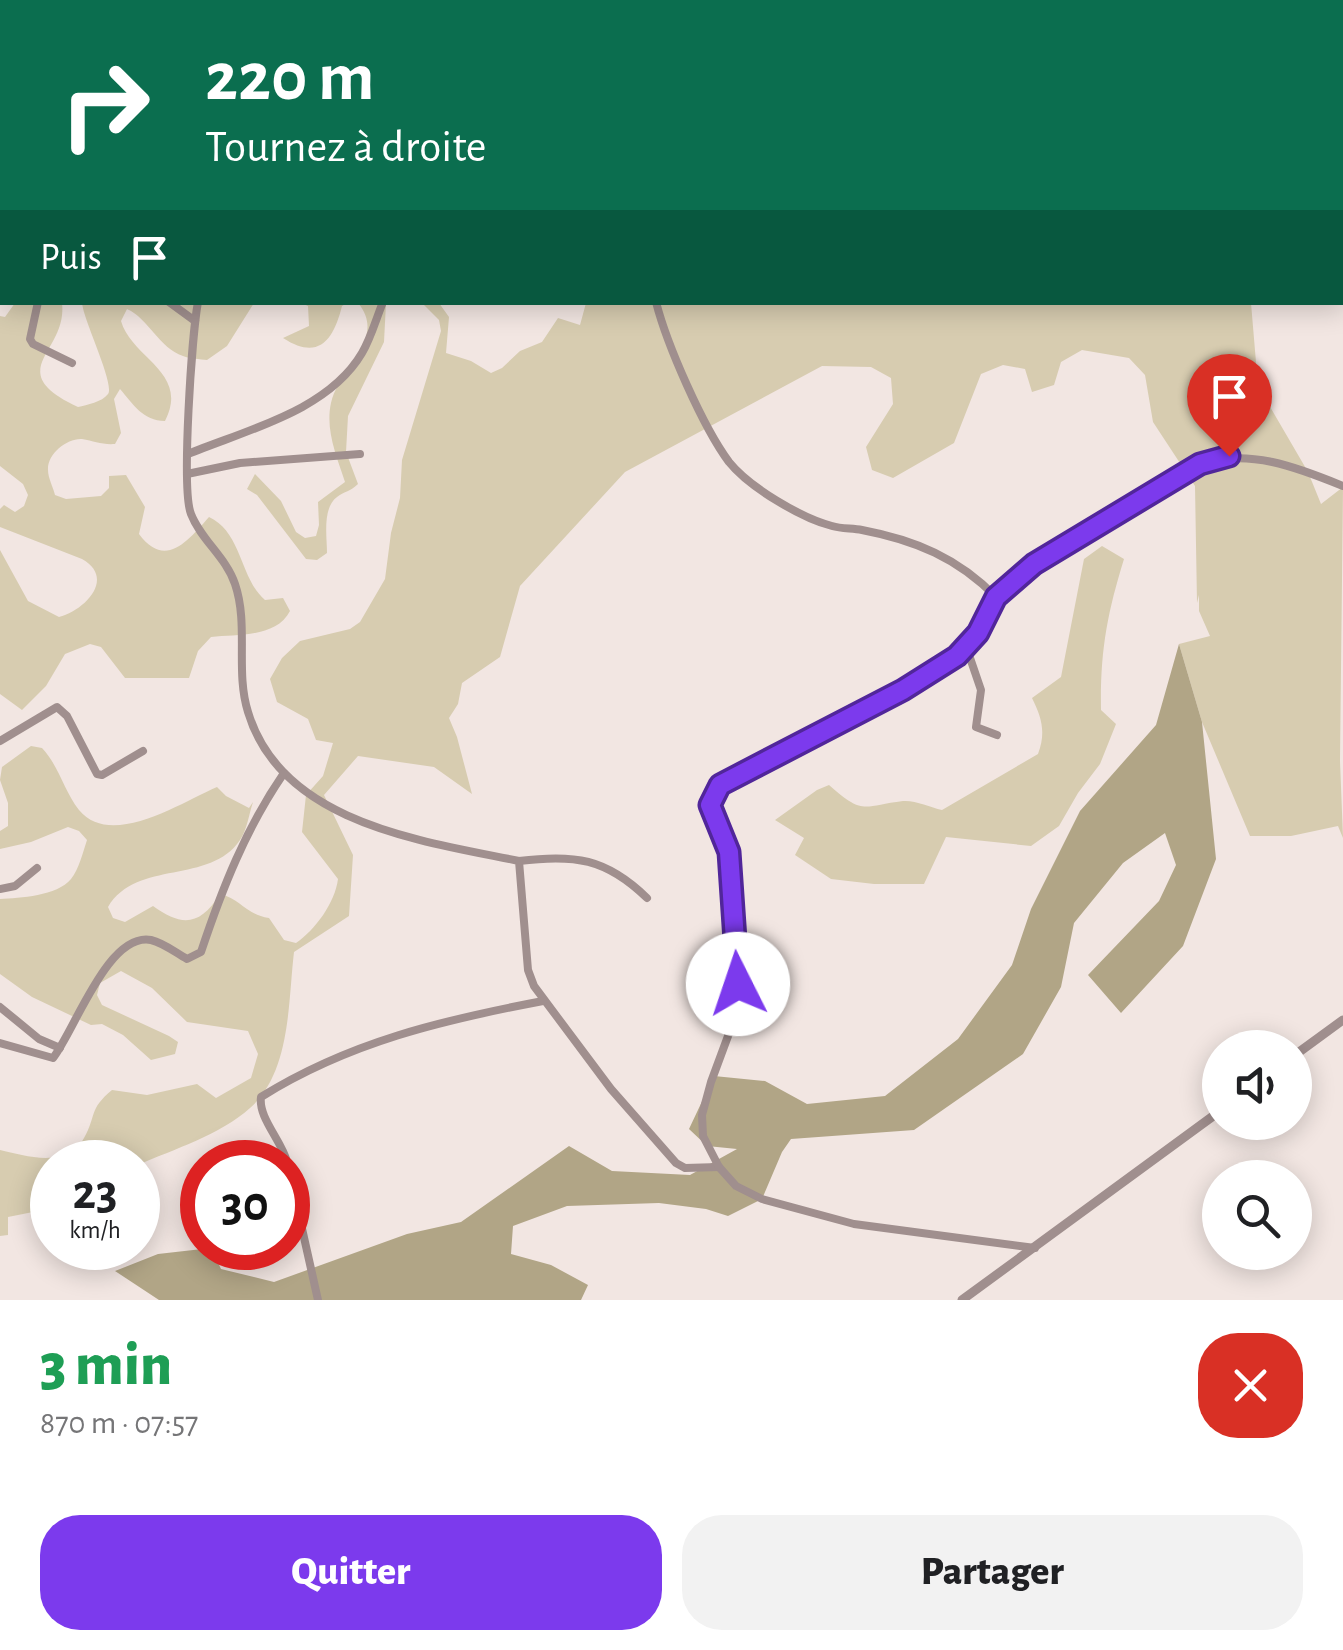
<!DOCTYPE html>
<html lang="fr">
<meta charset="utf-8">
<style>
body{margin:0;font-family:"Alegreya Sans",sans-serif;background:#f2f2f2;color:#202124;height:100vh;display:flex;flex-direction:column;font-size:38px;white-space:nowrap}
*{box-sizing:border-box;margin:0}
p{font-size:32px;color:#757577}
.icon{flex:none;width:55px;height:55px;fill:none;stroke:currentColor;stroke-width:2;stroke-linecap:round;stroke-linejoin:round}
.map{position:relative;height:1300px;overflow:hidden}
.drawer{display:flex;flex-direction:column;background:#fff;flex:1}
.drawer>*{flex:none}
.top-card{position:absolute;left:0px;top:0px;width:1345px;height:305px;box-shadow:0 5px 25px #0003;background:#0b6e4f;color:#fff;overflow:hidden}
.controls{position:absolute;left:1202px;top:1030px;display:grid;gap:20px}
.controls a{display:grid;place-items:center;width:110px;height:110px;border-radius:50%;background:#fff;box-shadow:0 5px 25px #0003;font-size:50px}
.speed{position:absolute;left:30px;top:1140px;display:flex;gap:20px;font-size:50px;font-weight:700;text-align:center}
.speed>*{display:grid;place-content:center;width:130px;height:130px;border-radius:50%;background:#fff;box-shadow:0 5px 25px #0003;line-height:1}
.speed small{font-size:25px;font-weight:400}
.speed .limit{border:15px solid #d22;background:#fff;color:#111}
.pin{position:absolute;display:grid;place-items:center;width:85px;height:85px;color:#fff;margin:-102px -42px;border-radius:50% 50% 50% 0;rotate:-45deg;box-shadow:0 0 10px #0007}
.pin .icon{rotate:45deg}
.me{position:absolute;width:110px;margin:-55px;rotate:356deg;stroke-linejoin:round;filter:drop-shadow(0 0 8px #0008)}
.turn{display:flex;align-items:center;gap:35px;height:210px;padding:0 40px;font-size:45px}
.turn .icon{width:130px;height:130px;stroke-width:2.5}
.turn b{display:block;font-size:70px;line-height:85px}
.then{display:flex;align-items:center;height:95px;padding:0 40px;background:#0003;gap:20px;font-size:38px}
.round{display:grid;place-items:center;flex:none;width:105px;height:105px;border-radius:40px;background:#f2f2f2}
.head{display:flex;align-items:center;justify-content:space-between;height:170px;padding:0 40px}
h1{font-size:60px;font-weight:800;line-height:75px;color:#1e9e55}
.primary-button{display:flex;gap:20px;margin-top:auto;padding:20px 40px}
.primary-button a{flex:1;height:115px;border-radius:40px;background:#7c3aed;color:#fff;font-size:40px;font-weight:800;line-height:115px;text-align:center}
.primary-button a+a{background:#f2f2f2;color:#202124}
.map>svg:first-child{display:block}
</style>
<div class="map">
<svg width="1343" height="1300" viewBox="0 0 1343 1300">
<rect width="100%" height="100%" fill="#f2e6e2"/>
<g fill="#d7ccb0">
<path d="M163 302 172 307 179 303H254L227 346 207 360C200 359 190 359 183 356 159 348 149 319 127 309L121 321C132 359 190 372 165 421 143 421 133 404 120 389L114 399 121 433 115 444C102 445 94 441 82 439 67 438 47 454 48 470 48 478 53 487 55 495L66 499 101 496 109 488V476L126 475 145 507 139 534C165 569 187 542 209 517 242 532 240 579 265 600L283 598 290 611C276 638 237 634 211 637L198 651 189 678H125L101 647 90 644 65 654 46 686 22 710 0 694V550L28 601 59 617C85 610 116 578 82 559L0 527V509L4 505 15 512 24 506 28 495 23 484 0 466V316L5 317 15 303H62C68 353 0 370 78 407 87 405 102 402 108 394 115 384 84 322 82 303Z"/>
<path d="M301 303H347L342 306C334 338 320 362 283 338L309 326 308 306Z"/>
<path d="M358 303H386L384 342 348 416 346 452 358 484C350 492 345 491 337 497 322 508 327 537 327 553L317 560 306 559 257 495 247 489 255 474 281 501 296 532 305 538 316 536 319 525 318 502 345 482C337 457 325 430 331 403 338 369 388 339 358 303Z"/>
<path d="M422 303H439L449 317 446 353 471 361 491 373 502 368 520 351 542 342 558 318 580 325 586 303H1251L1258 386 1308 472 1321 504 1343 487 1340 761 1343 838 1338 826 1291 836H1250L1202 722 1179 644 1210 636 1199 611V595L1197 603 1195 486 1153 422 1145 375 1129 358 1082 350 1061 362 1054 385 1032 392 1025 369 1003 365 981 374 954 443 893 478 872 470 866 447 893 404 891 378 871 367 822 366 625 472 520 586 500 657 462 683 458 704 449 718 457 737 472 794 434 767 358 756 324 795 353 855 349 916 294 952C288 1002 291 1072 250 1108 220 1135 174 1149 138 1165V1162H52V1225L38 1211 8 1217V1235L0 1236V1150C26 1156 67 1169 84 1138 97 1115 88 1110 112 1090L147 1095 197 1084 216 1098 251 1078 258 1054 248 1031 187 1022 152 988 121 971 100 983 97 995 102 1005 169 1036 178 1042 175 1054 151 1060 123 1035 102 1024 91 1025 32 997 0 974V899C20 898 57 896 71 879 79 869 83 852 87 840L79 831 68 827 31 842 0 849V831L8 826V803L0 780 2 767 31 746 42 748C59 766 64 791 79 810 111 849 180 803 217 787L226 796 249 808 253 802C249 814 247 830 240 840 210 885 137 859 108 907L113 918 125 922 153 906C182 927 200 926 220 894 241 899 245 914 269 918L284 940 296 943C315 930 335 903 338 879L302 832 306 795 323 776 333 743 316 740 308 719 277 702 270 679 282 658 300 641 350 629 360 622 385 579 391 533 400 498 402 460 441 331 439 320Z"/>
<path d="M1102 546 1124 559C1107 614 1100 652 1101 710L1116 724 1100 764 1078 793 1059 826 1031 846 946 837 924 884H874L831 879 795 855 804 838 775 820 817 790 829 785C864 816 862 806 903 801 915 800 930 807 942 810L1038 754C1046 733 1042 718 1032 698L1061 677 1084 559Z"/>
</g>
<path fill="#b1a586" d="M1179 644 1202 722 1216 859 1183 946 1121 1013 1088 975 1159 901 1176 865 1165 833 1123 863 1074 923 1061 987 1023 1054 914 1130 791 1139 782 1152 762 1199 728 1216 706 1209 659 1203 567 1206 513 1226 511 1254 551 1265 588 1285 581 1300H159L115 1271 158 1254 211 1248 221 1269 274 1282 407 1234 461 1222 569 1146 612 1171 690 1175 737 1149 707 1146 689 1129 714 1076 765 1081 807 1104 885 1096 958 1039 1012 965 1031 909 1080 811 1156 725Z"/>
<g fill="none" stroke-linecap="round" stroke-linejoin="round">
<g stroke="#a08f8e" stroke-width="8">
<path d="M141 0 146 2"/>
<path d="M649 0 650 2"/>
<path d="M0 70H2"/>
<path d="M0 127H2"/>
<path d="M1342 201H1343"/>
<path d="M0 233 2 228"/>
<path d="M0 269H2"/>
<path d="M38 302 30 339 33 344 72 363"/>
<path d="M169 302 195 321"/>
<path d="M198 302C192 334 181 489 191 514 201 540 226 557 235 584 249 625 235 671 248 712 281 823 422 841 519 861L528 970 534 986 611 1089 676 1163 685 1168 719 1167"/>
<path d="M656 302C667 345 703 427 729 462 749 487 801 518 832 526 842 529 852 528 862 530 915 540 958 558 996 597"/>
<path d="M188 454C246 430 328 411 362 353 371 338 376 319 383 302"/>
<path d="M187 474 240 463 360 454"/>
<path d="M967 649 981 690 976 727 997 735"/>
<path d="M0 741 57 707 67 716 97 774 102 775 143 751"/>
<path d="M519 861C574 854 606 858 647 898"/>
<path d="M0 889 15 886 37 868"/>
<path d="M0 1007 39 1039 60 1048"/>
<path d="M0 1043 53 1058C75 1030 108 932 151 940 164 943 176 953 187 959L201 952C222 889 246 828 284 773"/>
<path d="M287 1162C282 1141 258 1118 261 1097 349 1042 443 1020 543 1001"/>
<path d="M288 1166 318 1300"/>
<path d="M1035 1248 854 1224 762 1199 736 1186 719 1167 703 1136 702 1115 711 1082 731 1028 738 984 729 851 710 805 720 785 903 690 957 657 978 633 996 597 1033 564 1200 465C1246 447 1299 468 1343 486"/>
</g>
<g stroke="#a08f8e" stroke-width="9">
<path d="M1295 1055 1343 1020"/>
<path d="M962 1300 1220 1111"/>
</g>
</g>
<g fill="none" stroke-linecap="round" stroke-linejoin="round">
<g stroke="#51269a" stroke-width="25">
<path id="route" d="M738 984 729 852 710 805 720 785 903 690 957 656 978 633 996 597 1034 564 1200 464 1229 456"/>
</g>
<use href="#route" stroke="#7c3aed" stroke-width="18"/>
</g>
</svg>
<div class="controls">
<a><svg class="icon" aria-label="sound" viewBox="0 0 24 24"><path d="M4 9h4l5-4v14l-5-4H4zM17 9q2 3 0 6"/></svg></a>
<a><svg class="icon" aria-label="search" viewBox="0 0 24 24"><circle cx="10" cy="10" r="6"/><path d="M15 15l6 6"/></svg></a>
</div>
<div class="speed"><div>23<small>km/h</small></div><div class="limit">30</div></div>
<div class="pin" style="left:1229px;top:456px;background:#d93025"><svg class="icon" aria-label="arrive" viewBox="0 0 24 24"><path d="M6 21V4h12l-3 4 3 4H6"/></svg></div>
<svg class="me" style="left:738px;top:984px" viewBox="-20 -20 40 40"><circle r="19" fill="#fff"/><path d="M0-13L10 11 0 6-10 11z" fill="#7c3aed"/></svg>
<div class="top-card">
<div class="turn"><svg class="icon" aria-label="right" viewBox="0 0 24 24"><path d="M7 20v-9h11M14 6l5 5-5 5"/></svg><div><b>220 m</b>Tournez à droite</div></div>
<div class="then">Puis<svg class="icon" aria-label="arrive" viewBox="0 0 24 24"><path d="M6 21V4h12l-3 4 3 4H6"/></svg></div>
</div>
</div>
<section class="drawer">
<div class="head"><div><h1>3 min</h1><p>870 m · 07:57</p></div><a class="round" style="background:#d93025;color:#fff"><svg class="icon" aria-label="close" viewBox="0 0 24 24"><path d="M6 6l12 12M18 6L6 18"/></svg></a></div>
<div class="primary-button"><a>Quitter</a><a>Partager</a></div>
</section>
